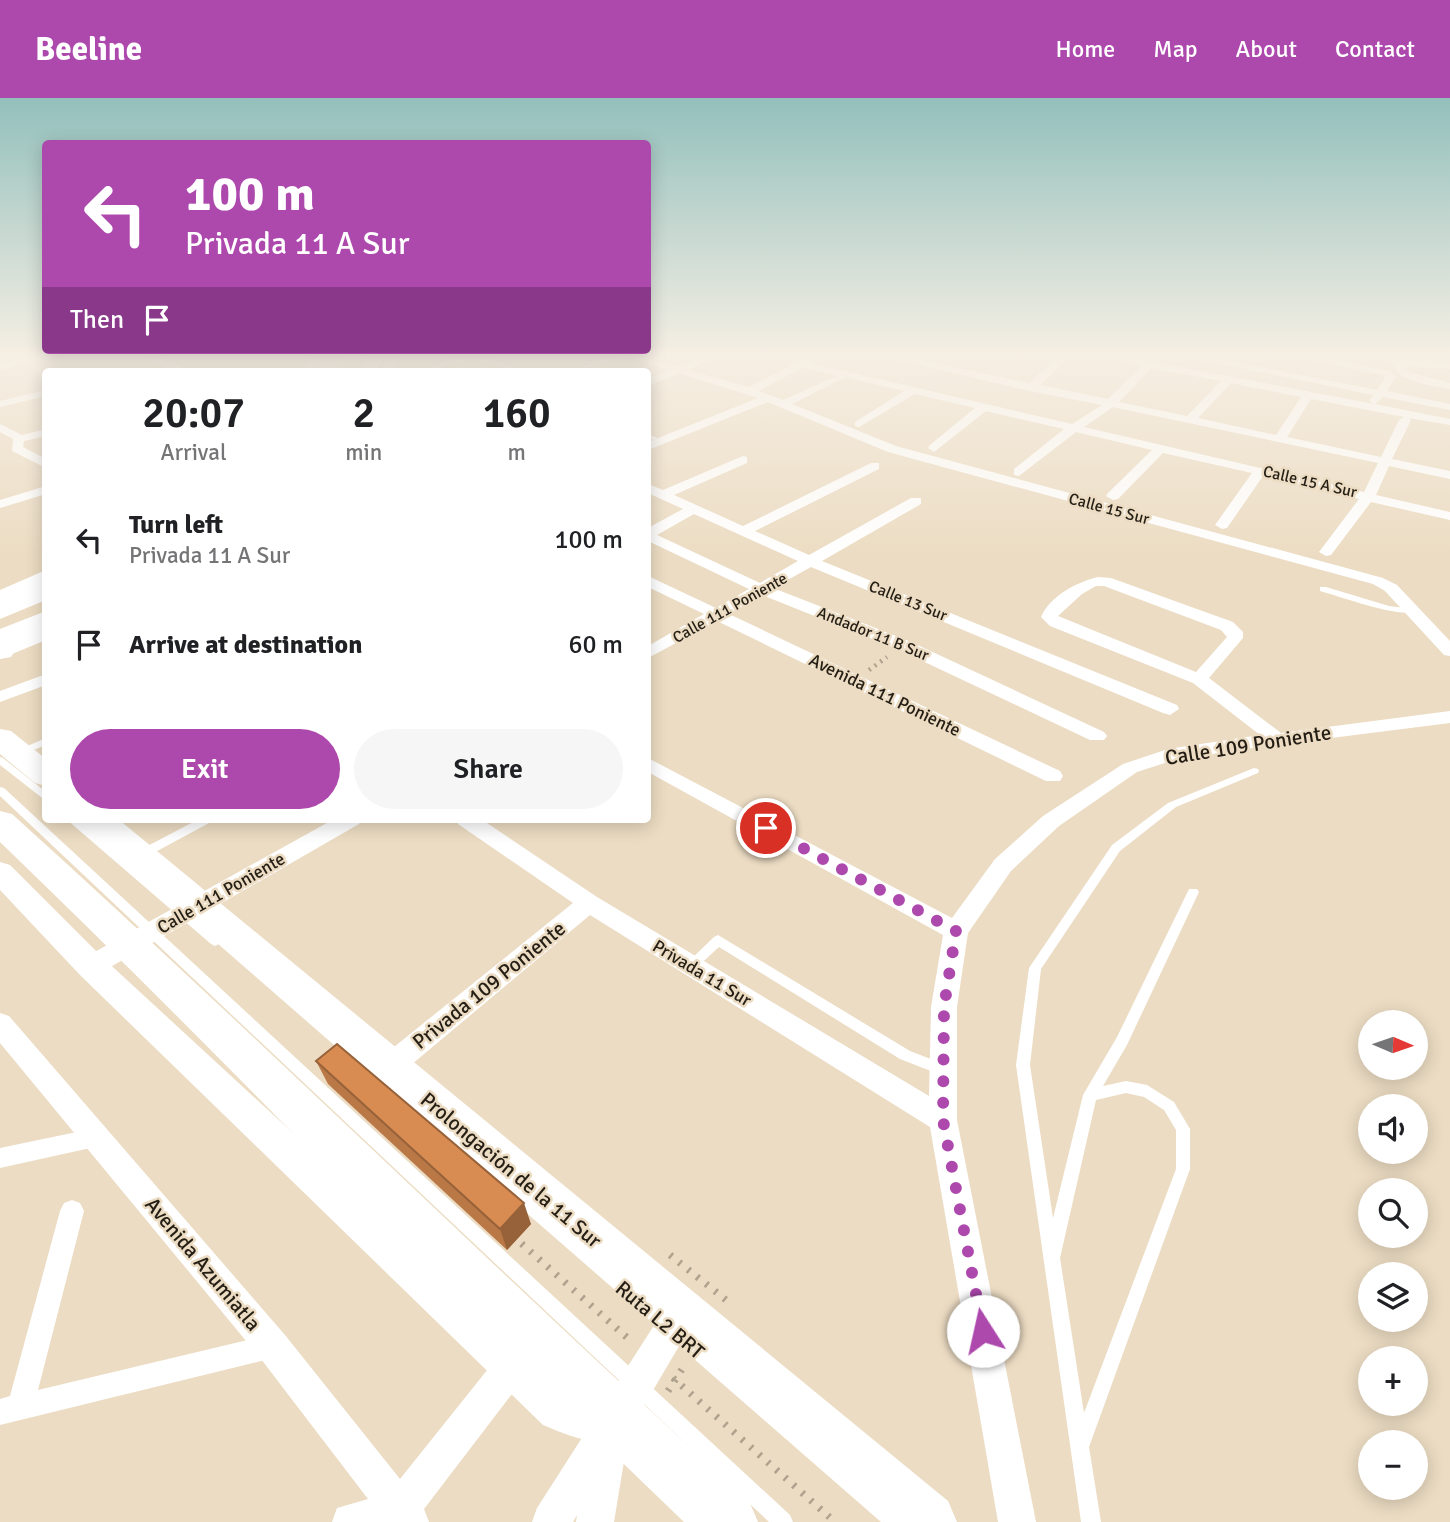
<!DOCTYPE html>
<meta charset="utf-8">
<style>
body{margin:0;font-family:Signika,sans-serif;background:#f6f6f6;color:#202124;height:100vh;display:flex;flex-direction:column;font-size:26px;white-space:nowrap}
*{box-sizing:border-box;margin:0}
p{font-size:23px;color:#757577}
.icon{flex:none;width:38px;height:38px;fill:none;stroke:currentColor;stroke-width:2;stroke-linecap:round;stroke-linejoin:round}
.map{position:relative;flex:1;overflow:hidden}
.details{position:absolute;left:42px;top:270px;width:609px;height:455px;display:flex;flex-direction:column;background:#fff;border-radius:7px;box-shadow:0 4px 18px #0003}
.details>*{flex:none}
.hud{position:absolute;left:42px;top:42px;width:609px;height:214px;border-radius:7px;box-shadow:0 4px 18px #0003;background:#ad48ad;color:#fff;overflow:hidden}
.needle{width:46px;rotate:92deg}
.controls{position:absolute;left:1358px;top:912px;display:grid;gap:14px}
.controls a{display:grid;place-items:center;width:70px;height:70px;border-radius:50%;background:#fff;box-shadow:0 4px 18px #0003;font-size:35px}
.pin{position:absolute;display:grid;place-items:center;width:60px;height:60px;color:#fff;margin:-30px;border:4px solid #fff;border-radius:50%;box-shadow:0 2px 7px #0007}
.me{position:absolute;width:77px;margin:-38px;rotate:350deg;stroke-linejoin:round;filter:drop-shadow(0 0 5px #0008)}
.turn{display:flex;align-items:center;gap:24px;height:147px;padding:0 28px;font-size:32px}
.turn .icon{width:91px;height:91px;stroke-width:2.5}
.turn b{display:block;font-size:49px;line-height:60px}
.then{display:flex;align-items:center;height:66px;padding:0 28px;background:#0003;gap:14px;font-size:26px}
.eta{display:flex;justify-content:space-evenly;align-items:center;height:119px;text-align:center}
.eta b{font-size:42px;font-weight:600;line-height:49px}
.cta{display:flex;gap:14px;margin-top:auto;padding:14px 28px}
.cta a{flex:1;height:80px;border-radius:42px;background:#ad48ad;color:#fff;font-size:28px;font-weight:600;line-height:80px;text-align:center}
.cta a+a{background:#f6f6f6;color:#202124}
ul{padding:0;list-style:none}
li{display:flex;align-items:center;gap:21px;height:105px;padding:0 28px}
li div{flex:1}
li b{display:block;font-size:26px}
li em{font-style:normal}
header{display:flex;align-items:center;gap:42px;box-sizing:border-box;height:98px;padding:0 35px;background:#ad48ad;color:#fff}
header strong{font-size:33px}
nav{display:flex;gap:38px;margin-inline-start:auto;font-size:24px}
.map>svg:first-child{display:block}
</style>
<header>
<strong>Beeline</strong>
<nav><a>Home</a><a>Map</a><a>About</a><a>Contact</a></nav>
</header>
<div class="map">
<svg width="1450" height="1424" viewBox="0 0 1450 1424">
<rect width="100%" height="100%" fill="#ecdcc3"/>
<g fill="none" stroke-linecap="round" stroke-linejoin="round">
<path stroke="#afa28e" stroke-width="4.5" stroke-dasharray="2 5" stroke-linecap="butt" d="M869 572 887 559"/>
<g stroke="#afa28e" stroke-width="7" stroke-dasharray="2.5 9" stroke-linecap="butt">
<path d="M513 1138 632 1244"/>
<path d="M670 1157 726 1202 722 1208"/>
<path d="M673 1280 835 1424"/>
<path d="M668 1293 686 1265"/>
</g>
<g fill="#fff" fill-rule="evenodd">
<path d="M610 259H617L587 270 582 269Z"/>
<path d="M648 336 662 342 663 343 660 345 648 340Z"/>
<path d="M1320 489H1326L1389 508 1412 511 1416 513C1401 521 1339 498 1320 493Z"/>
<path d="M46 640V647L21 657 16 654 18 652Z"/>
<path d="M0 659 3 660 46 694V703L0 667Z"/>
<path d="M1254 670 1258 671 1259 673 1258 675 1176 709 1120 753 1041 871 1030 967 1053 1120 1083 997 1117 939 1189 791H1197L1199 794 1127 947 1103 988 1126 983 1147 987 1174 1004 1190 1031V1071L1089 1349 1101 1424H1081L1016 967 1029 870 1112 747 1168 705ZM1126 995 1144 999 1164 1012 1176 1032V1071L1084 1315 1060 1160 1096 1002Z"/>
<path d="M0 689 4 690 790 1417 793 1424H769L0 698Z"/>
<path d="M66 721H78L219 840 221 843 219 846 215 848 211 846Z"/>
<path d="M199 721H212L211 724 146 759H138L136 756 138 753Z"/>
<path d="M718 837 910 953 946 967 948 971 946 975 941 977 900 961 719 849 695 871 691 873 687 871 685 868 687 865 714 839Z"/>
</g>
<g fill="#fff" fill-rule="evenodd">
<path d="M96 1030 104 1033 107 1040 104 1047 0 1070V1050Z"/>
<path d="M72 1102 80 1105 84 1113 38 1292 273 1236 282 1240 286 1249 282 1258 0 1327V1301L10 1298 60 1113 64 1105Z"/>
</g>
<g fill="#fff" fill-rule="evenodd">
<path d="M29 259H47L0 272V266Z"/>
<path d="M141 259H156L190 273H175Z"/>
<path d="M458 259H487L524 273C506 273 491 263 474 262 462 260 437 273 418 273Z"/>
<path d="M630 259C647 259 659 266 675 268 684 269 700 259 714 259L688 272 749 289 807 259H817L811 265 1072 326 1102 307 1030 293 887 259H907L1029 285 1058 259H1069L1040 287 1108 301 1142 268 1106 259H1128L1374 306 1369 303 1373 297 1189 259H1210L1377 292 1385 280 1383 277 1300 259H1321L1390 273 1396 279 1387 293 1450 306V312L1383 299 1375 306 1450 321V327L1409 320 1411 322 1392 361 1450 373V381L1389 368 1376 397 1450 414V422L1371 404 1331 457 1326 458 1319 454 1359 401 1263 378 1227 430 1222 431 1215 427 1252 375 1163 355 1118 401 1113 402 1106 398 1108 395 1152 352 1076 334 1019 378 1014 377V371L1064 331 986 313 934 354 928 350 930 347 975 310 915 296 859 329 855 328V324L904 293 845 279 792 306 896 348 1383 480 1397 487 1450 543V558L1444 557 1385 493 1373 486 888 354 768 304 648 352V344L758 300 679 275 648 288V281L669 272ZM803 269 837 278 783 302 759 293ZM1151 270 1221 283 1187 318 1119 304ZM1231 285 1301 299 1276 337 1198 320ZM1311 301 1404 319 1399 322 1381 359 1287 339ZM1113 309 1378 365 1364 394 1084 329Z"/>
<path d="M1388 259 1450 265V271L1404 268 1409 274 1450 285V291L1423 286 1401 278Z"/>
<path d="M46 292V298L0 309V303Z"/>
<path d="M0 326 22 337 46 331V338L24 343 23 349 46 361V370L12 353 13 341 0 334Z"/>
<path d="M743 358 747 359V365L674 397 743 428 871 365H879V371L755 433 809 457 911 400H921V406L822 463 1177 607 1179 611 1170 617 1163 615 811 469 773 490 909 543 1104 634 1107 638 1104 642H1090L897 551 762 497 729 516 1060 673 1063 678 1060 683H1046L717 523 648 560V548L704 516 648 489V478L716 510 749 491 648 443V430L683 411 648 395V386L663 392ZM694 416 798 463 760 485 657 437Z"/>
<path d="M46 388V396L0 410V402Z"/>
<path d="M1098 479 1111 480 1233 524 1243 534V540L1209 580 1281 635 1450 613V625L1237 652 1171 663 1137 674 1059 728 1011 773 968 835 957 909V1022L1036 1424H998L930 1029 590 817 399 977 389 981 379 977 375 969 379 961 573 805 458 726 455 721H481L597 799 929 998 931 909 943 837 648 674V660L952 820 995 761 1043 718 1123 666 1168 651 1260 637 1193 585 1050 528 1041 519C1050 498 1077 484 1098 479ZM1096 488H1104L1221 532 1227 539 1196 574 1058 518 1082 496Z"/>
<path d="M46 576V587L0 604V593Z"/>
<path d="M334 721H362L359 726 100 875 91 878 82 875 79 868 82 861Z"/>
<path d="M0 915 9 918 285 1237 400 1381 504 1251 516 1246 528 1251 533 1263 528 1275 424 1411 429 1424H332L337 1410 368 1401 261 1261 0 945Z"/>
<path d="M681 1199 693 1204 698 1216 629 1333 614 1424H576L577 1417 573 1424H532L537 1410 669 1204Z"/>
</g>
<g fill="#fff" fill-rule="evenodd">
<path d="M312 259H325L315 273H302Z"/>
<path d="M389 259H401L392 273H380Z"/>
<path d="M46 472V485L0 505V492Z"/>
<path d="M46 528V542L0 561V547Z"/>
<path d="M0 764 10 767 102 859 575 1295 610 1298 626 1304 632 1320 626 1336C593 1349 574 1340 543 1327L80 877 0 792Z"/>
</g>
<path fill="#fff" fill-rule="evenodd" d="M0 547 11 549 14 554 11 559 0 561Z"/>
<g fill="#fff" fill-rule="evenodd">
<path d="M0 631 11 633 46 661V688L35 685 0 656Z"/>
<path d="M0 713 12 716C261 941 500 1177 749 1403L758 1424H684C451 1202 232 967 0 744Z"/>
<path d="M79 721H118L948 1403 957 1424H881L84 729Z"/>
</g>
<g fill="#fff" fill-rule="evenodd">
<path d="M326 259H342L333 273H317Z"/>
<path d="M369 259H385L376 273H360Z"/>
<path d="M46 485V502L0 521V503Z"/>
<path d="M46 513V531L0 549V531Z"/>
</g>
</g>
<path fill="#ba7847" d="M316 963 531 1126 507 1152 328 986Z"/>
<path fill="#976239" d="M524 1105 531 1126 507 1152 500 1131Z"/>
<path fill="#d88c52" stroke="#976239" stroke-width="2" d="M337 946 524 1105 500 1131 316 963Z"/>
<linearGradient id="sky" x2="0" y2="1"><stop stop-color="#93c0bc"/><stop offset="0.56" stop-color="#f6efe4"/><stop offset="1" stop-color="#f6efe4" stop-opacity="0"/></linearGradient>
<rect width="1450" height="459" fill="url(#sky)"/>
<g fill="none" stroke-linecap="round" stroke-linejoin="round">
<path stroke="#ad48ad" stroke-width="12" stroke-dasharray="0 21.6" d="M766 730 956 833 944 909 943 1022 983 1233"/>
</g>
<g text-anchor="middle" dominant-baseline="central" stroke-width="5" stroke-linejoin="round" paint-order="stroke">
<g font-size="16" fill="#241e15" stroke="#ecdcc3">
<text transform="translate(1310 384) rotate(13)">Calle 15 A Sur</text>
<text transform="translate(1109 411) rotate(15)">Calle 15 Sur</text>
<text transform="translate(908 503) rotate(22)">Calle 13 Sur</text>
<text transform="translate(730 510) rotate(-29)">Calle 111 Poniente</text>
<text transform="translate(873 536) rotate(22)">Andador 11 B Sur</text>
</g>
<g font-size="18" fill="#241e15" stroke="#ecdcc3">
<text transform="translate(885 597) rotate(26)">Avenida 111 Poniente</text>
<text transform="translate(221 795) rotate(-30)">Calle 111 Poniente</text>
<text transform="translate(702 875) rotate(31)">Privada 11 Sur</text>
</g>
<g font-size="21" fill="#241e15" stroke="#ecdcc3">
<text transform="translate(1248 647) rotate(-9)">Calle 109 Poniente</text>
<text transform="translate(489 887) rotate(-39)">Privada 109 Poniente</text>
<text transform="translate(511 1072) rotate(40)">Prolongación de la 11 Sur</text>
<text transform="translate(203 1166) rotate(50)">Avenida Azumiatla</text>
<text transform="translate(660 1222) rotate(40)">Ruta L2 BRT</text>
</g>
</g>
</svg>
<div class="controls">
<a><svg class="needle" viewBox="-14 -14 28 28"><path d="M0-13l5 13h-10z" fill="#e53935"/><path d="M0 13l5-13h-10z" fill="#757577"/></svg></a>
<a><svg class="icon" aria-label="sound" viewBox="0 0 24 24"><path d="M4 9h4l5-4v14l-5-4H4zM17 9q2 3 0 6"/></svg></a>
<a><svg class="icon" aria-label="search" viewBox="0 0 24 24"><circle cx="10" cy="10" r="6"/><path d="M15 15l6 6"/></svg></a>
<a><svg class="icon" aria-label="layers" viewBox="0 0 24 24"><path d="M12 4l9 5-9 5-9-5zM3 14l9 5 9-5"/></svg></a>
<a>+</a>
<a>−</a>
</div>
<div class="pin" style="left:766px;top:730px;background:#d93025"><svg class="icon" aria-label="arrive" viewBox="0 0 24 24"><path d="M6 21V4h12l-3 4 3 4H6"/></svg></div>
<svg class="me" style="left:983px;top:1233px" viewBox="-20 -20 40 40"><circle r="19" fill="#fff"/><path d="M0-13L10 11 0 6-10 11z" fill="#ad48ad"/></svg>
<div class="hud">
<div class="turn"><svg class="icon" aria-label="left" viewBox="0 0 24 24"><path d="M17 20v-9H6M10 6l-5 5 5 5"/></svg><div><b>100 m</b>Privada 11 A Sur</div></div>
<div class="then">Then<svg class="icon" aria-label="arrive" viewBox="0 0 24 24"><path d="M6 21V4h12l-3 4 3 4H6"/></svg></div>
</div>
<section class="details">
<div class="eta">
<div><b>20:07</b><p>Arrival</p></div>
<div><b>2</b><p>min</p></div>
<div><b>160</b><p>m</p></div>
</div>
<ul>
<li><svg class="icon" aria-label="left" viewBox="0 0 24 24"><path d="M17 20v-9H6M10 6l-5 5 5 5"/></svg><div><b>Turn left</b><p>Privada 11 A Sur</p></div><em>100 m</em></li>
<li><svg class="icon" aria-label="arrive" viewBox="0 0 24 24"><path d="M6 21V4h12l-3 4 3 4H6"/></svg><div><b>Arrive at destination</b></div><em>60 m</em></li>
</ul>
<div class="cta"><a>Exit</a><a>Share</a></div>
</section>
</div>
